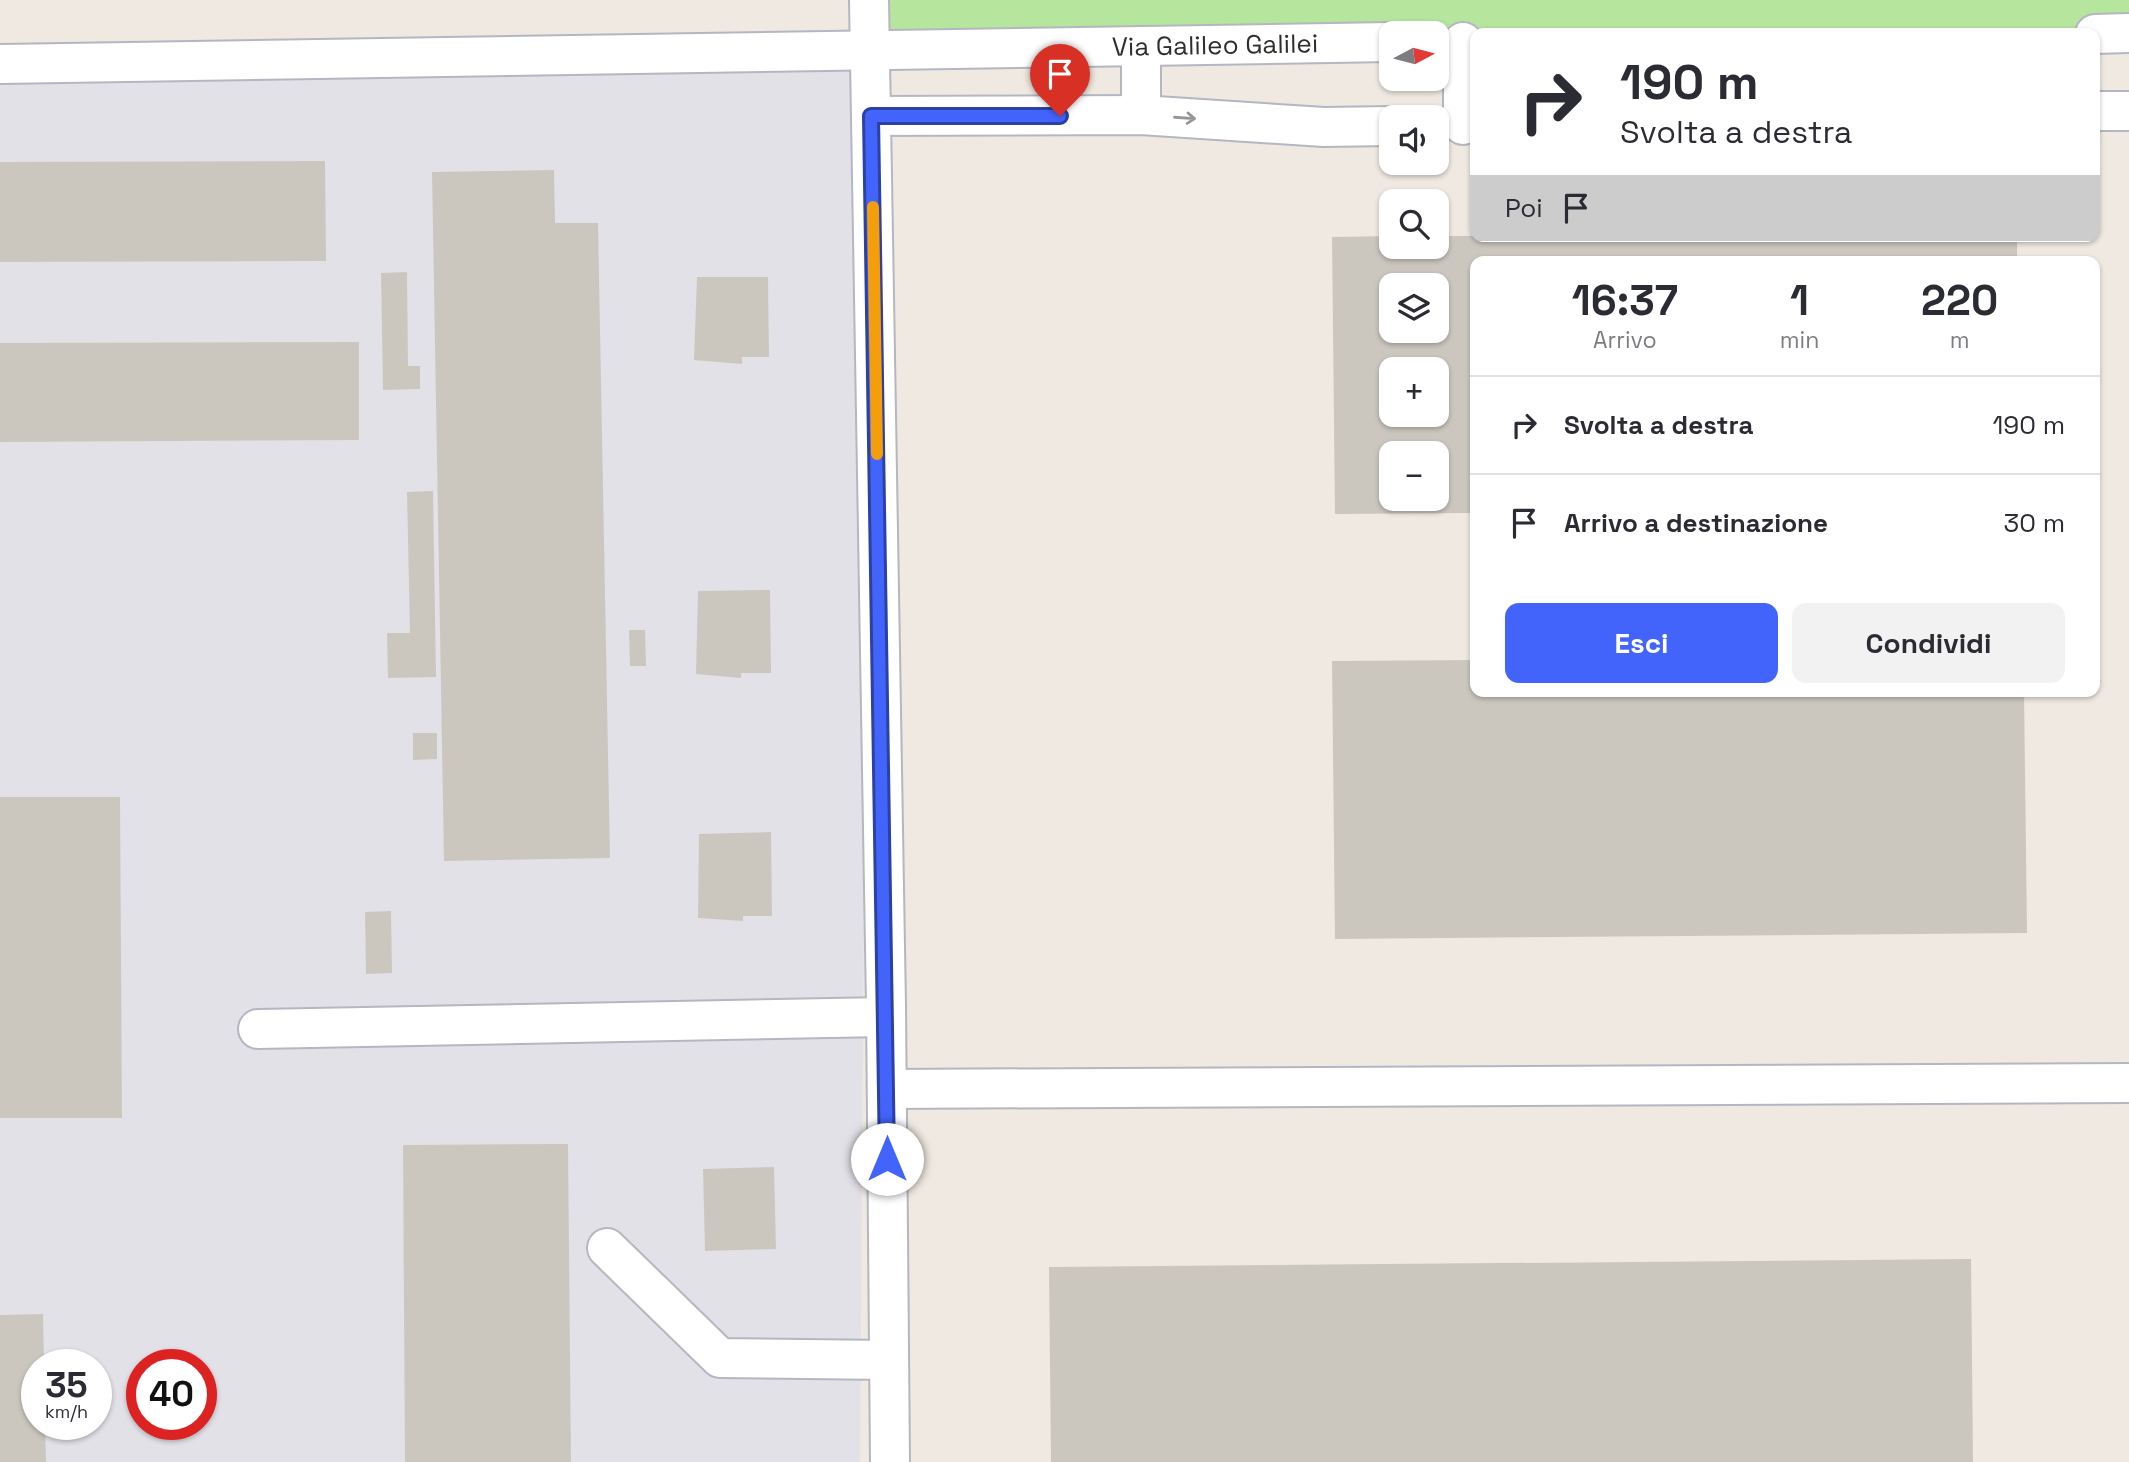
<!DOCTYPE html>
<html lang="it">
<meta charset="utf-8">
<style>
body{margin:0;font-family:"Space Grotesk",sans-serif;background:#f2f2f3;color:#2b2b33;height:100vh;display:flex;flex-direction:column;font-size:26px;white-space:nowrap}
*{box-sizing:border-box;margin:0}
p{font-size:23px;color:#7c7c81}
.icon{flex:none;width:38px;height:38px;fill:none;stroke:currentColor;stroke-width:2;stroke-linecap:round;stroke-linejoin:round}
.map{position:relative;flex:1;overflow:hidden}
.drawer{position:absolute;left:1470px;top:256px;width:630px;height:441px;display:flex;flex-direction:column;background:#fff;border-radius:14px;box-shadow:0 2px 5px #0004}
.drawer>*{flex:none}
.top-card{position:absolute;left:1470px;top:28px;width:630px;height:214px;border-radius:14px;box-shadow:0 2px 5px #0004;background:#fff;color:#2b2b33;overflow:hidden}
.needle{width:46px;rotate:83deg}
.controls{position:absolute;left:1379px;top:21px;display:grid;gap:14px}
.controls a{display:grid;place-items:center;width:70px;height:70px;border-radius:14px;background:#fff;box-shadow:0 2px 5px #0004;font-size:35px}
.speed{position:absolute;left:21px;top:1349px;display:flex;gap:14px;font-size:35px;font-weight:700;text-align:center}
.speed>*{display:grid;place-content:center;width:91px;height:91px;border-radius:50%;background:#fff;box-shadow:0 2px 5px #0004;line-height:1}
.speed small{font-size:18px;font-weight:400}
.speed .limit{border:10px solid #d22;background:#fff;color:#111}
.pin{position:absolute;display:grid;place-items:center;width:60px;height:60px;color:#fff;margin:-72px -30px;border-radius:50% 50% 50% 0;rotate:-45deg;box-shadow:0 0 7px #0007}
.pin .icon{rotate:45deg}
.me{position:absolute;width:77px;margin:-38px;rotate:0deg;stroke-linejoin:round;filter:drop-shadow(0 0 5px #0008)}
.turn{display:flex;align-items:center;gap:24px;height:147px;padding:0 35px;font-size:32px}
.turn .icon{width:91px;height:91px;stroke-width:2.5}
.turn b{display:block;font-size:49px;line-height:60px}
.then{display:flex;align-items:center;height:66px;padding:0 35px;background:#0003;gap:14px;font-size:26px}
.eta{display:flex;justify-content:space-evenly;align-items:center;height:119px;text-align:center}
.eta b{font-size:42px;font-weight:800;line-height:49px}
.button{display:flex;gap:14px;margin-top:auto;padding:14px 35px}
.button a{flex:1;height:80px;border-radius:14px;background:#4264fb;color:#fff;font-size:28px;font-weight:800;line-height:80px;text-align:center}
.button a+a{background:#f2f2f3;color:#2b2b33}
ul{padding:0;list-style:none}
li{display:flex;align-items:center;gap:21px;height:98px;padding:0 35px;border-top:2px solid #e1e1e2}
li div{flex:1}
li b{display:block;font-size:26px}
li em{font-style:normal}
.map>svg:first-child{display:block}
</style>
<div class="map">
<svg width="2129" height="1462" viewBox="0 0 2129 1462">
<rect width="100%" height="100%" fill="#efe9e1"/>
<path fill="#e3e1e8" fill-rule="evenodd" d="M870 49 860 1462H0V64ZM37 1365H96V1424H37ZM142 1365H201V1424H142Z"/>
<path fill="#b6e59e" d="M869 0H2129V33H1475V41L1437 42V33H1391L870 49Z"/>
<g fill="#cbc7bf" fill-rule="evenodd">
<path d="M325 161 326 261 0 262V162Z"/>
<path d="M554 170 555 223H598L610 858 444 861 432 172Z"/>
<path d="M1391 236V247H1437V236H2017V261H1475V513L1335 514 1332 237ZM1391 285H1437V331H1391ZM1391 369H1437V415H1391ZM1391 453H1437V499H1391Z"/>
<path d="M407 272 408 366H420V389L383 390 381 273Z"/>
<path d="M697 277H768L769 357H742V364L694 360Z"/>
<path d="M359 342V440L0 442V343Z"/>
<path d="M433 491 436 677 388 678 387 633H410L407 492Z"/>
<path d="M770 590 771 673H741V678L696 674 698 591Z"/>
<path d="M629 630H645L646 666H630Z"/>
<path d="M1475 660V691H2024L2027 933 1335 939 1332 661Z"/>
<path d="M413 733H437V759L413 760Z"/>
<path d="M0 797H120L122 1118H0Z"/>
<path d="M771 832 772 916H743V921L698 918 699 834Z"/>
<path d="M391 911 392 973 366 974 365 912Z"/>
<path d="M568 1144 571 1462H405L403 1145Z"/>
<path d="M774 1167 776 1249 705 1251 703 1169Z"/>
<path d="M1971 1259 1973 1462H1051L1049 1267Z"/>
<path d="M43 1314 44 1365H37V1424H45L46 1462H0V1315Z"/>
</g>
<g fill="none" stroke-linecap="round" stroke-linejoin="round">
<g stroke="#b4b7c1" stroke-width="42">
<g id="minor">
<path d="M869 0 886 1006 890 1462"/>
<path d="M2095 34 2129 33"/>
<path d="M1463 42V125"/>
<path d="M0 64 1391 42"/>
<path d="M2095 111H2129"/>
<path d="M1141 115V46"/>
<path d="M871 116 1141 115 1324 127 1391 126"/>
<path d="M258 1029 886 1017"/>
<path d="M887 1089 2129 1083"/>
<path d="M607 1248 720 1358 889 1360"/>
</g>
</g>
<use href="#minor" stroke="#fff" stroke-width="38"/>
</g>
<defs><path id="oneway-shaft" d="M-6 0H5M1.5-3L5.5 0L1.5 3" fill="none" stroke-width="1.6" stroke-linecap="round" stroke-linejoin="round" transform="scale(1.75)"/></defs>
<use stroke="#969696" href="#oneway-shaft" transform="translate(1185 118) rotate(4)"/>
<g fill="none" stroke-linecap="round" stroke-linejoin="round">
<g stroke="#2b41a3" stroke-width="18">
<path id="route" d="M887 1159 871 116H1060"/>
</g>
<use href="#route" stroke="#4264fb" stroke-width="12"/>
<path stroke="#f59e0b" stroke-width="12" d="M873 207 877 454"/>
</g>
<g text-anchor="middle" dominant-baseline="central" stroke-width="7" stroke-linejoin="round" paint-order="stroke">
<g font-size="26" fill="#2e2e2e" stroke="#fff">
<text transform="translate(1215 45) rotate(-1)">Via Galileo Galilei</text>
</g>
</g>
</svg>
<div class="controls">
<a><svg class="needle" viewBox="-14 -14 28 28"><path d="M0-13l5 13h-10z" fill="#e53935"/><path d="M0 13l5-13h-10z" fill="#7c7c81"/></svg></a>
<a><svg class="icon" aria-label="sound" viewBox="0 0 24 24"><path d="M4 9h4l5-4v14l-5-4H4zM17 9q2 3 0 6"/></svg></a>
<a><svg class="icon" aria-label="search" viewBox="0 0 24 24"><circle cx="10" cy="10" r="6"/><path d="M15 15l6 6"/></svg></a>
<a><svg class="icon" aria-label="layers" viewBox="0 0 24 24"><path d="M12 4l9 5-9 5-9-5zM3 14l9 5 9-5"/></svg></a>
<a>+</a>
<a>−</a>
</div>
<div class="speed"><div>35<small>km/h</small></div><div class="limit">40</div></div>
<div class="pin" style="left:1060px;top:116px;background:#d93025"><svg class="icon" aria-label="arrive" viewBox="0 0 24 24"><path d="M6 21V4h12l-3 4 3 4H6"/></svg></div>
<svg class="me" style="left:887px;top:1159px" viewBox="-20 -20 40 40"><circle r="19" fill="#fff"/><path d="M0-13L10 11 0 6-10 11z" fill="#4264fb"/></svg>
<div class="top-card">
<div class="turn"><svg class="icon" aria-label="right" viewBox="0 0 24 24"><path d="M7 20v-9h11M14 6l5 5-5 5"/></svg><div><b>190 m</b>Svolta a destra</div></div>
<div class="then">Poi<svg class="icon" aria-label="arrive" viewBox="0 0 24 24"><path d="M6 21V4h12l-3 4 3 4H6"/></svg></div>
</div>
<section class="drawer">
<div class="eta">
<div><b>16:37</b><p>Arrivo</p></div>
<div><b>1</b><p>min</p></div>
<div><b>220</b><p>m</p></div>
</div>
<ul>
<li><svg class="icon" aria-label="right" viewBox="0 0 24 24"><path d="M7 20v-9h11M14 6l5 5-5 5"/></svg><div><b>Svolta a destra</b></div><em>190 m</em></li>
<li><svg class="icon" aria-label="arrive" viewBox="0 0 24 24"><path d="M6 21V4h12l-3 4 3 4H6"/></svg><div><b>Arrivo a destinazione</b></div><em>30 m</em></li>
</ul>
<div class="button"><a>Esci</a><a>Condividi</a></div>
</section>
</div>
